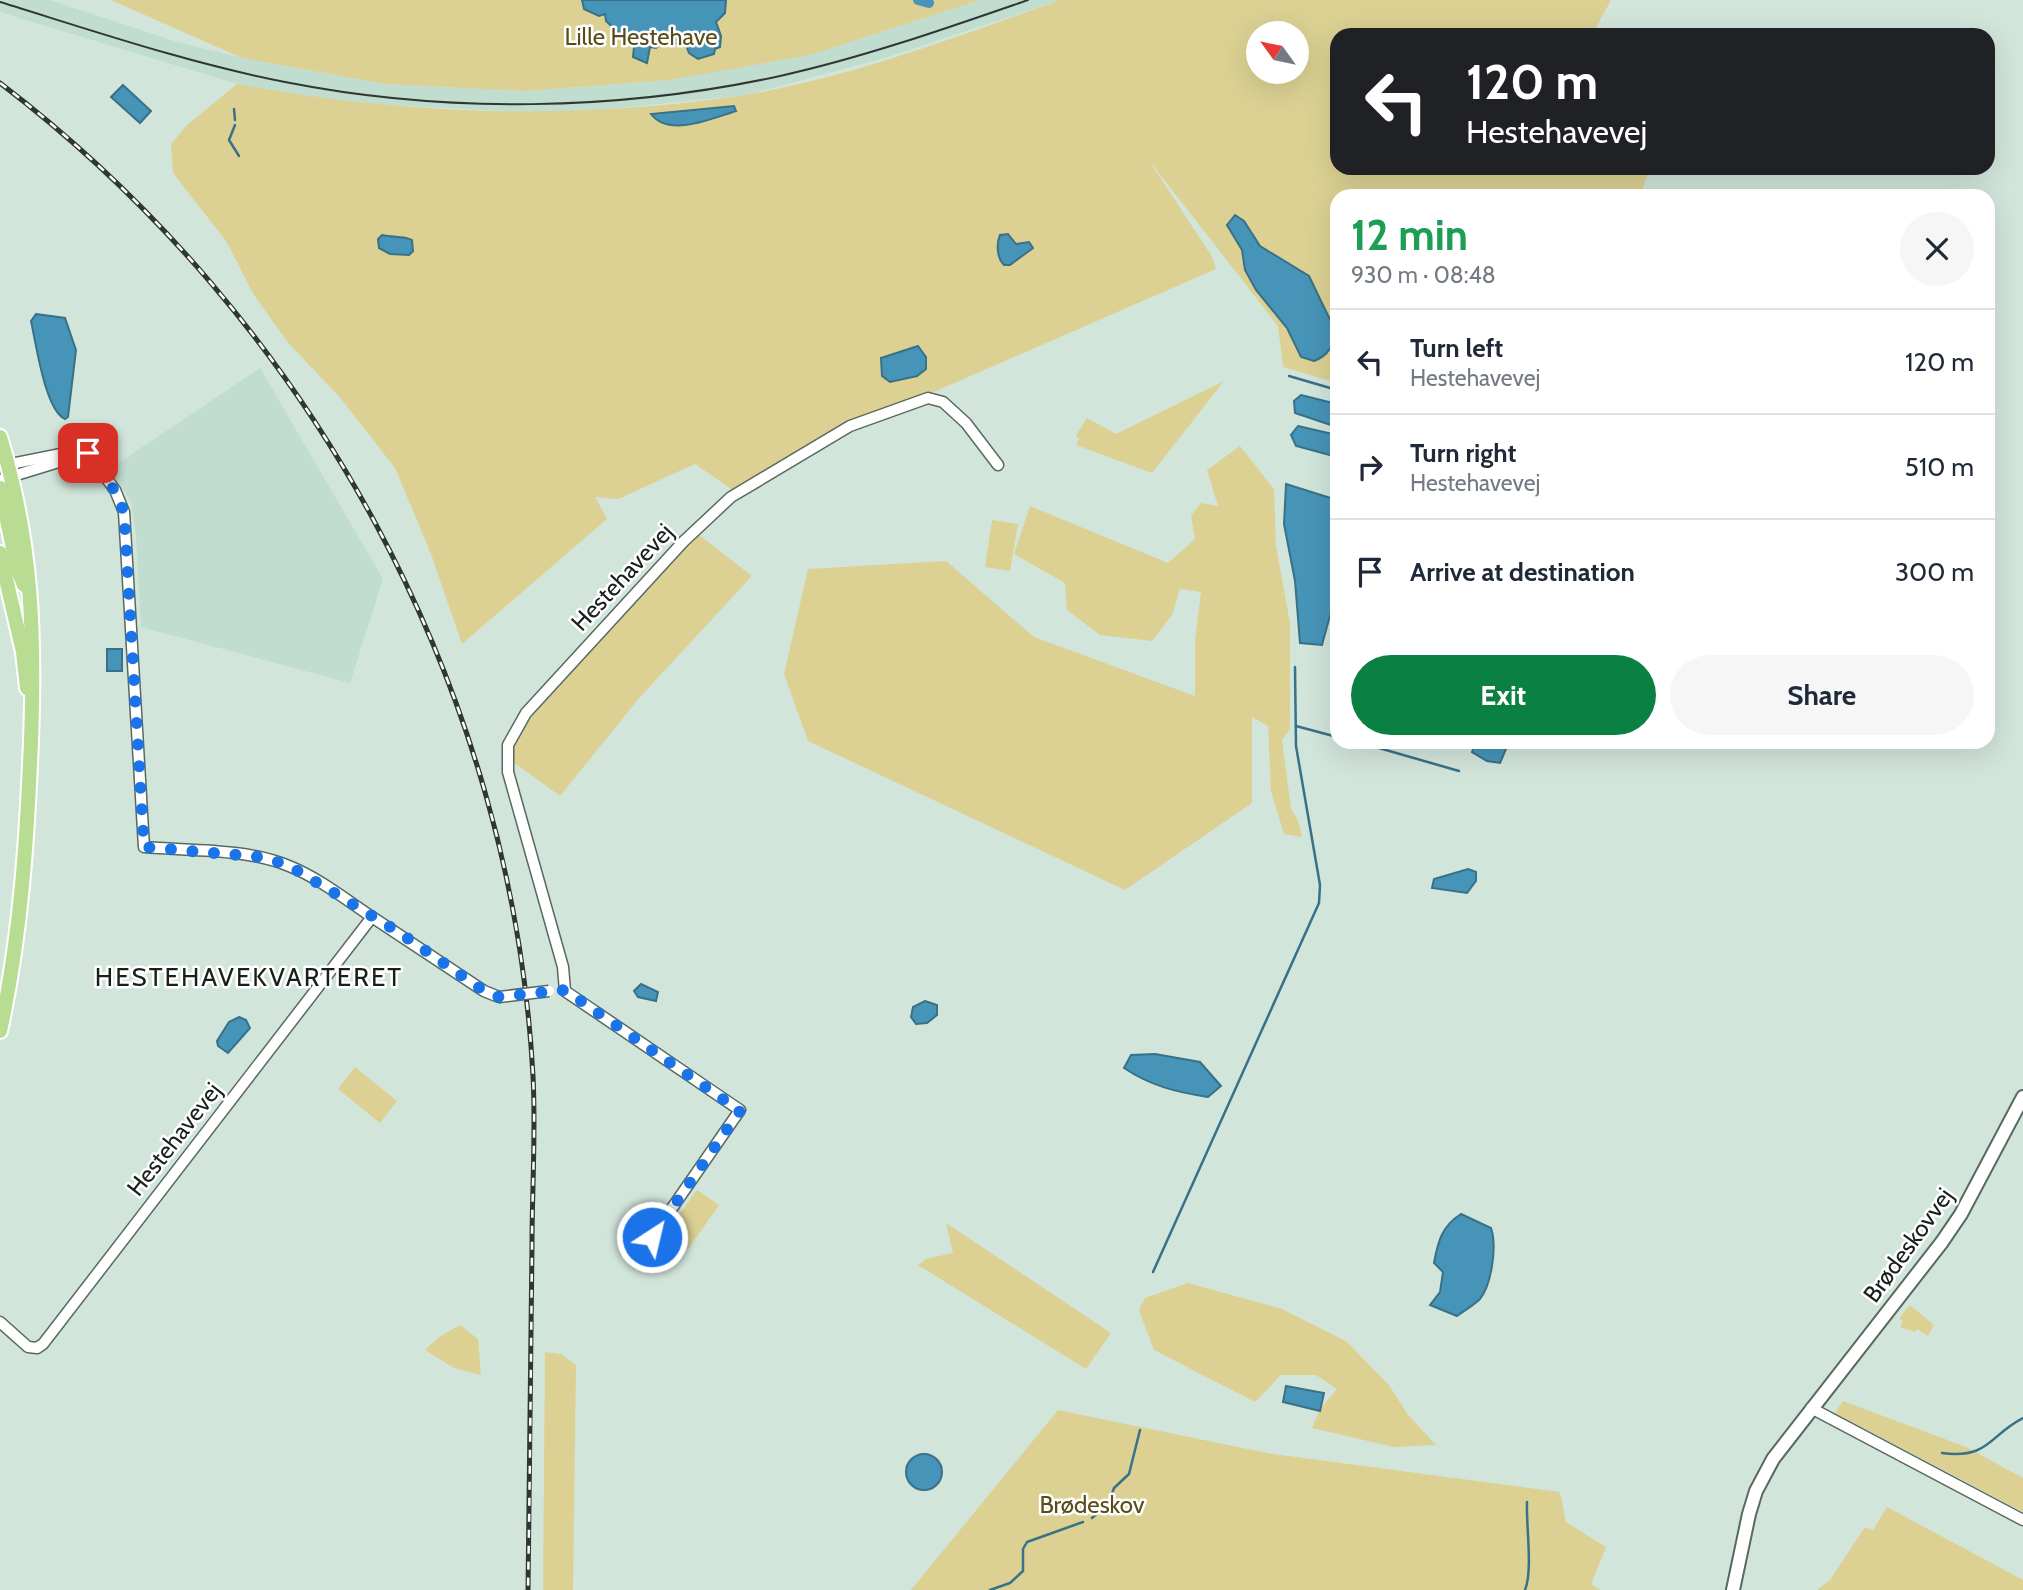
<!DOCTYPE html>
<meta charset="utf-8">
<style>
body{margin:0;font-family:Cabin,sans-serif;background:#f6f6f7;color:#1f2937;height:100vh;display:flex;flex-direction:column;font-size:26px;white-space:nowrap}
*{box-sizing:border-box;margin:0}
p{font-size:23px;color:#747a83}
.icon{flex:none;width:38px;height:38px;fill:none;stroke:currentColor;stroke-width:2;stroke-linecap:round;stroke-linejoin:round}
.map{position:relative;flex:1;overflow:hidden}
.panel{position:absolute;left:1330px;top:189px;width:665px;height:560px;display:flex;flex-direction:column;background:#fff;border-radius:21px;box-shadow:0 7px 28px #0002}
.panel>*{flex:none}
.banner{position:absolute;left:1330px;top:28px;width:665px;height:147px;border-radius:21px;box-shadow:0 7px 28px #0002;background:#202124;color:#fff;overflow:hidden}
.needle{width:46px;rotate:303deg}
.tools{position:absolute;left:1246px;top:21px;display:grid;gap:14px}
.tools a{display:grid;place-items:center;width:63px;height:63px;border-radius:50%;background:#fff;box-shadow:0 7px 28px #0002;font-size:35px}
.pin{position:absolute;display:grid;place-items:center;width:60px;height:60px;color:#fff;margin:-30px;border-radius:14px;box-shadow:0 4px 10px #0006}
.me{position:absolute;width:77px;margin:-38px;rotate:35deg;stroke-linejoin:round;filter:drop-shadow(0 0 5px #0008)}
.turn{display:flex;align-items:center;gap:24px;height:147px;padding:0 21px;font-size:32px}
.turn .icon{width:91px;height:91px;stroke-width:2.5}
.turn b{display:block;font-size:49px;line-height:60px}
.round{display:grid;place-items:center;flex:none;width:74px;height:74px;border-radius:37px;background:#f6f6f7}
.head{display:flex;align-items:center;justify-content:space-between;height:119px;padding:0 21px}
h1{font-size:42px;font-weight:700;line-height:52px;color:#1e9e55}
.primary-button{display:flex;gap:14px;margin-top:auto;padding:14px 21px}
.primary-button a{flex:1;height:80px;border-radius:42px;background:#0b8043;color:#fff;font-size:28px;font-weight:700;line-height:80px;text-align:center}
.primary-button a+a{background:#f6f6f7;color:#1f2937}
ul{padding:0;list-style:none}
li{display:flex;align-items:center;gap:21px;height:105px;padding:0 21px;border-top:2px solid #e0e1e3}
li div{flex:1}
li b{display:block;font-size:26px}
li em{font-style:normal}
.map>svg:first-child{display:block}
</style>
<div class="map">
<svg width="2023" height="1590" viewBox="0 0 2023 1590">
<rect width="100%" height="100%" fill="#d2e5db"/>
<g fill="#c1ddcf">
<path d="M0 0H50L174 41 242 58 385 84 526 91 669 80 811 54 980 0H1060L888 57 746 95 600 110 527 112 383 105 309 97 237 84 0 12Z"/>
<path d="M260 368 383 579 350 683 141 627 136 536 131 501 108 470Z"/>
</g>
<g fill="#dcd193" fill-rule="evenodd">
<path d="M111 0H980L810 55 669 80 526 91 385 84 242 58Z"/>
<path d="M1060 0H1611L1592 35H1337V168H1650L1640 196H1337V383L1283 367 1278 326 1148 159 1211 255 1216 269 897 408 737 493 695 464 618 499 595 497 607 519 462 644 431 554 395 468 338 395 289 344 254 295 226 241 173 173 171 144 187 125 237 84C404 115 575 121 744 95 847 79 962 35 1060 0ZM1258 33H1297V72H1258Z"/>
<path d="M1224 381 1152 473 1076 445 1079 438 1076 436 1087 418 1116 434Z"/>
<path d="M1240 446 1274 489 1276 546 1290 623V729L1282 740 1291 809 1298 820 1302 837 1284 834 1271 791 1268 726 1252 717V803L1125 890 808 741 784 674 808 569 946 561 1034 637 1195 696V640L1201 592 1180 589 1172 615 1152 641 1100 635 1067 610 1065 583 1014 554 1030 506 1168 563 1195 539 1191 516 1201 503 1218 506 1207 470Z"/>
<path d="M992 520 1018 524 1010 571 985 567Z"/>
<path d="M694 531 752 576 640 697 560 796 509 759C544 679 635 597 694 531Z"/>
<path d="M355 1067 397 1101 380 1123 338 1089Z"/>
<path d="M697 1190 719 1205 688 1249 666 1233Z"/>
<path d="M946 1223 1111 1333 1086 1369 918 1265 926 1259 953 1253Z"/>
<path d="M1188 1283 1282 1309 1346 1341 1389 1385 1408 1415 1436 1445 1394 1447 1312 1428 1320 1409 1337 1389 1316 1375H1281L1255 1402 1154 1350 1139 1310 1145 1298Z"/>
<path d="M1910 1305 1934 1325 1928 1336 1917 1329 1915 1332 1900 1327 1903 1321 1899 1318Z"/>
<path d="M460 1325 478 1339 481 1375 454 1368 425 1350 439 1337Z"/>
<path d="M545 1352 561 1354 576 1365 573 1590H543Z"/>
<path d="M1843 1401 1966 1447 2023 1478V1512L1835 1413Z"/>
<path d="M1058 1410 1267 1453 1560 1492 1566 1522 1606 1547 1591 1584 1600 1590H911Z"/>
<path d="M1887 1507 2023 1580V1590H1817L1830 1580 1865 1527 1873 1530Z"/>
</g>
<g fill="#4694b7" stroke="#387188" stroke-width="2">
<path d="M582 0H726L725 13 716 22 721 36 720 47 715 49 714 54 698 59 689 53 686 45 664 42 656 48 650 47 647 63 633 57 634 47 606 21 605 14 599 16 584 9Z"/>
<path d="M123 85 151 111 140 123 111 97Z"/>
<path d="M734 106 736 111C713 118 669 138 651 114Z"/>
<path d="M1235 215 1244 221 1260 246 1309 276 1335 330C1335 344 1328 356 1314 361L1301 357 1287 328 1256 290 1245 270 1242 250 1227 225Z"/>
<path d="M1008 234 1016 244 1029 242 1033 248 1010 265H1004C997 258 996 244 1000 235Z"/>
<path d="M382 235C393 238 403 235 412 240L413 251 409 255 390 254 379 248 378 239Z"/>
<path d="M36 314 65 318 76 350 68 417 65 419C45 410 36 343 31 321Z"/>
<path d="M918 346 926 357V369L917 376 890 382 882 376 881 358Z"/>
<path d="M1301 395 1337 404V427L1295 413 1294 401Z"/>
<path d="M1298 426 1337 435V457L1296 446 1291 435Z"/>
<path d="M1286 484 1337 500V590L1322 645 1300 643 1295 581 1284 524Z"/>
<rect x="107" y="649" width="15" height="22"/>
<path d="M1476 742H1509L1500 763 1487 761 1472 752Z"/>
<path d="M1468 869 1476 872V881L1467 893 1432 888 1434 879Z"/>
<path d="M641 984 658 992 656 1001 638 997 634 991Z"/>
<path d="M925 1001 937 1005V1015L927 1023 916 1024 911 1017 913 1007Z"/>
<path d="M239 1017 246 1020 250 1028 228 1053 218 1046 217 1041 229 1022Z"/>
<path d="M1155 1054 1200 1062 1221 1086 1208 1097C1176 1092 1151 1086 1124 1068L1131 1055Z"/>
<path d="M1461 1214 1491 1228C1497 1245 1492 1284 1480 1299 1474 1305 1464 1311 1457 1316L1430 1305 1440 1292 1443 1272 1434 1263C1438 1241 1442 1226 1461 1214Z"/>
<path d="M1286 1386 1324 1393 1320 1411 1283 1402Z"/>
<circle cx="924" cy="1472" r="18"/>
</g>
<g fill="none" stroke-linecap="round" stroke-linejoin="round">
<g stroke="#387188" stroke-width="2.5">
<path d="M234 109 235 120"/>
<path d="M235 125 229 140 239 156"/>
<path d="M1289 376 1337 390"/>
<path d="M1296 726 1337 737"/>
<path d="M1358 742 1459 771"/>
<path d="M1153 1272 1319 903 1320 885 1296 746 1295 667"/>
<path d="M1942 1453C1990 1459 1989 1435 2023 1418"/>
<path d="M1092 1518 1109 1503 1114 1488 1129 1474 1140 1430"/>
<path d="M990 1590 1010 1583 1023 1571V1549L1027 1542 1083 1522"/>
<path d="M1525 1590C1533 1570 1526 1526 1527 1502"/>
</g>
<path stroke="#4694b7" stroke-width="10" d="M918 0 929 3"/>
<g stroke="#586960" stroke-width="13">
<g id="minor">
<path d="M0 466 61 454 72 457"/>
<path d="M0 480 88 453 115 490 124 512 144 847C190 851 246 848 289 866 319 878 345 899 372 917"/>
<path d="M652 1237 740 1110 565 991 563 967 508 772V745L526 713 683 542 731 497 850 426 928 398 943 402 966 423 998 465"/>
<path d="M0 1322 28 1347 37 1348 43 1344 372 917 484 991 499 997"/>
<path d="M1811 1408 2023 1520"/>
</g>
</g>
<g stroke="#586960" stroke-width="16">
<path id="tertiary" d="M1733 1590 1749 1514 1756 1491 1773 1459 1942 1242 1961 1214 2023 1097"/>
</g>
<g stroke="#fff" stroke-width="18">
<g id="primary">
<path d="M0 437C32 543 35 632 31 741 27 839 21 935 0 1031"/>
<path d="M0 488 18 571 24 585"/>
<path d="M0 553 23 652 27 688"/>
</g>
</g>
<use href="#minor" stroke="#fff" stroke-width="10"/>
<use href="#tertiary" stroke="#fff" stroke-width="12"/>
<use href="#primary" stroke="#b8dd92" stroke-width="14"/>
<path stroke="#2f3732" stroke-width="2" d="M0 2C94 31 188 63 285 82 447 114 619 111 780 76 865 57 947 28 1028 0"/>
<g stroke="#2f3732" stroke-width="5">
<path id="rail" d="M0 83C309 318 512 687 533 1076 536 1132 532 1189 532 1245 531 1360 530 1475 528 1590"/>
</g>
<use href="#rail" stroke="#fff" stroke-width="2.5" stroke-dasharray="8" stroke-linecap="butt"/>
<g stroke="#586960" stroke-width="13" stroke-linecap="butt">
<path id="minor-bridge" d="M499 997 549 991"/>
</g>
<use href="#minor-bridge" stroke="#fff" stroke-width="10"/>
</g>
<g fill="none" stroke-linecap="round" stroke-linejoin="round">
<path stroke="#1a73e8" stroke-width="12" stroke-dasharray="0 21.6" d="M88 453 114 490 124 512 144 847 261 857 288 865 397 931 484 991 499 997 565 990 740 1111 652 1237"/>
</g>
<g text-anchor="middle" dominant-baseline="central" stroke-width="5" stroke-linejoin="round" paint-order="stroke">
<g font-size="24" fill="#574e18" stroke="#fff">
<text x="641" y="36">Lille Hestehave</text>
<text x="1092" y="1504">Brødeskov</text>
</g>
<g font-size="24" fill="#19201c" stroke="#fff">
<text transform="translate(622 577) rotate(-47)">Hestehavevej</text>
<text transform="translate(174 1139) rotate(-52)">Hestehavevej</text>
<text transform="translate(1908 1245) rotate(-54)">Brødeskovvej</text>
</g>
<g font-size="26" letter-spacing="2" fill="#19201c" stroke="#fff">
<text x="249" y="977">HESTEHAVEKVARTERET</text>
</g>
</g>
</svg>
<div class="tools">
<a><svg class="needle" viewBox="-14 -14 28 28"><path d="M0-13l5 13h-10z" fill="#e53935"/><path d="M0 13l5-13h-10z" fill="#747a83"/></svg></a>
</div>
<div class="pin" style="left:88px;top:453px;background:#d93025"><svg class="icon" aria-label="arrive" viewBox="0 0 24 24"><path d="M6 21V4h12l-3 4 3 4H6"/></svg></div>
<svg class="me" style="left:652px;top:1237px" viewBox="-20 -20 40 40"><circle r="17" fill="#1a73e8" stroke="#fff" stroke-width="3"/><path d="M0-11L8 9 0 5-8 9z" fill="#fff"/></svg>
<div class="banner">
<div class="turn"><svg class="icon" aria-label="left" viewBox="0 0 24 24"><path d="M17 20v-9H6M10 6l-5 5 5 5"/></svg><div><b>120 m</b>Hestehavevej</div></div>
</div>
<section class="panel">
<div class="head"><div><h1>12 min</h1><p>930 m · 08:48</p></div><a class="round"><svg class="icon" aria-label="close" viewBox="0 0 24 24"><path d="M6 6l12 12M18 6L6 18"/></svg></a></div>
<ul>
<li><svg class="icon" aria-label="left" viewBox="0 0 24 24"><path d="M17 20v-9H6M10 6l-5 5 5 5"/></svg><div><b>Turn left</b><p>Hestehavevej</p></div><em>120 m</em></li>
<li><svg class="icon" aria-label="right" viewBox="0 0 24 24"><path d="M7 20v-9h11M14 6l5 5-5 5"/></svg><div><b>Turn right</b><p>Hestehavevej</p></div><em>510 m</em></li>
<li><svg class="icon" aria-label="arrive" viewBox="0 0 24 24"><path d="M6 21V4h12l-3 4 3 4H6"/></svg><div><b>Arrive at destination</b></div><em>300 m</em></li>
</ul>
<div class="primary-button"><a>Exit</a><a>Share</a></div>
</section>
</div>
